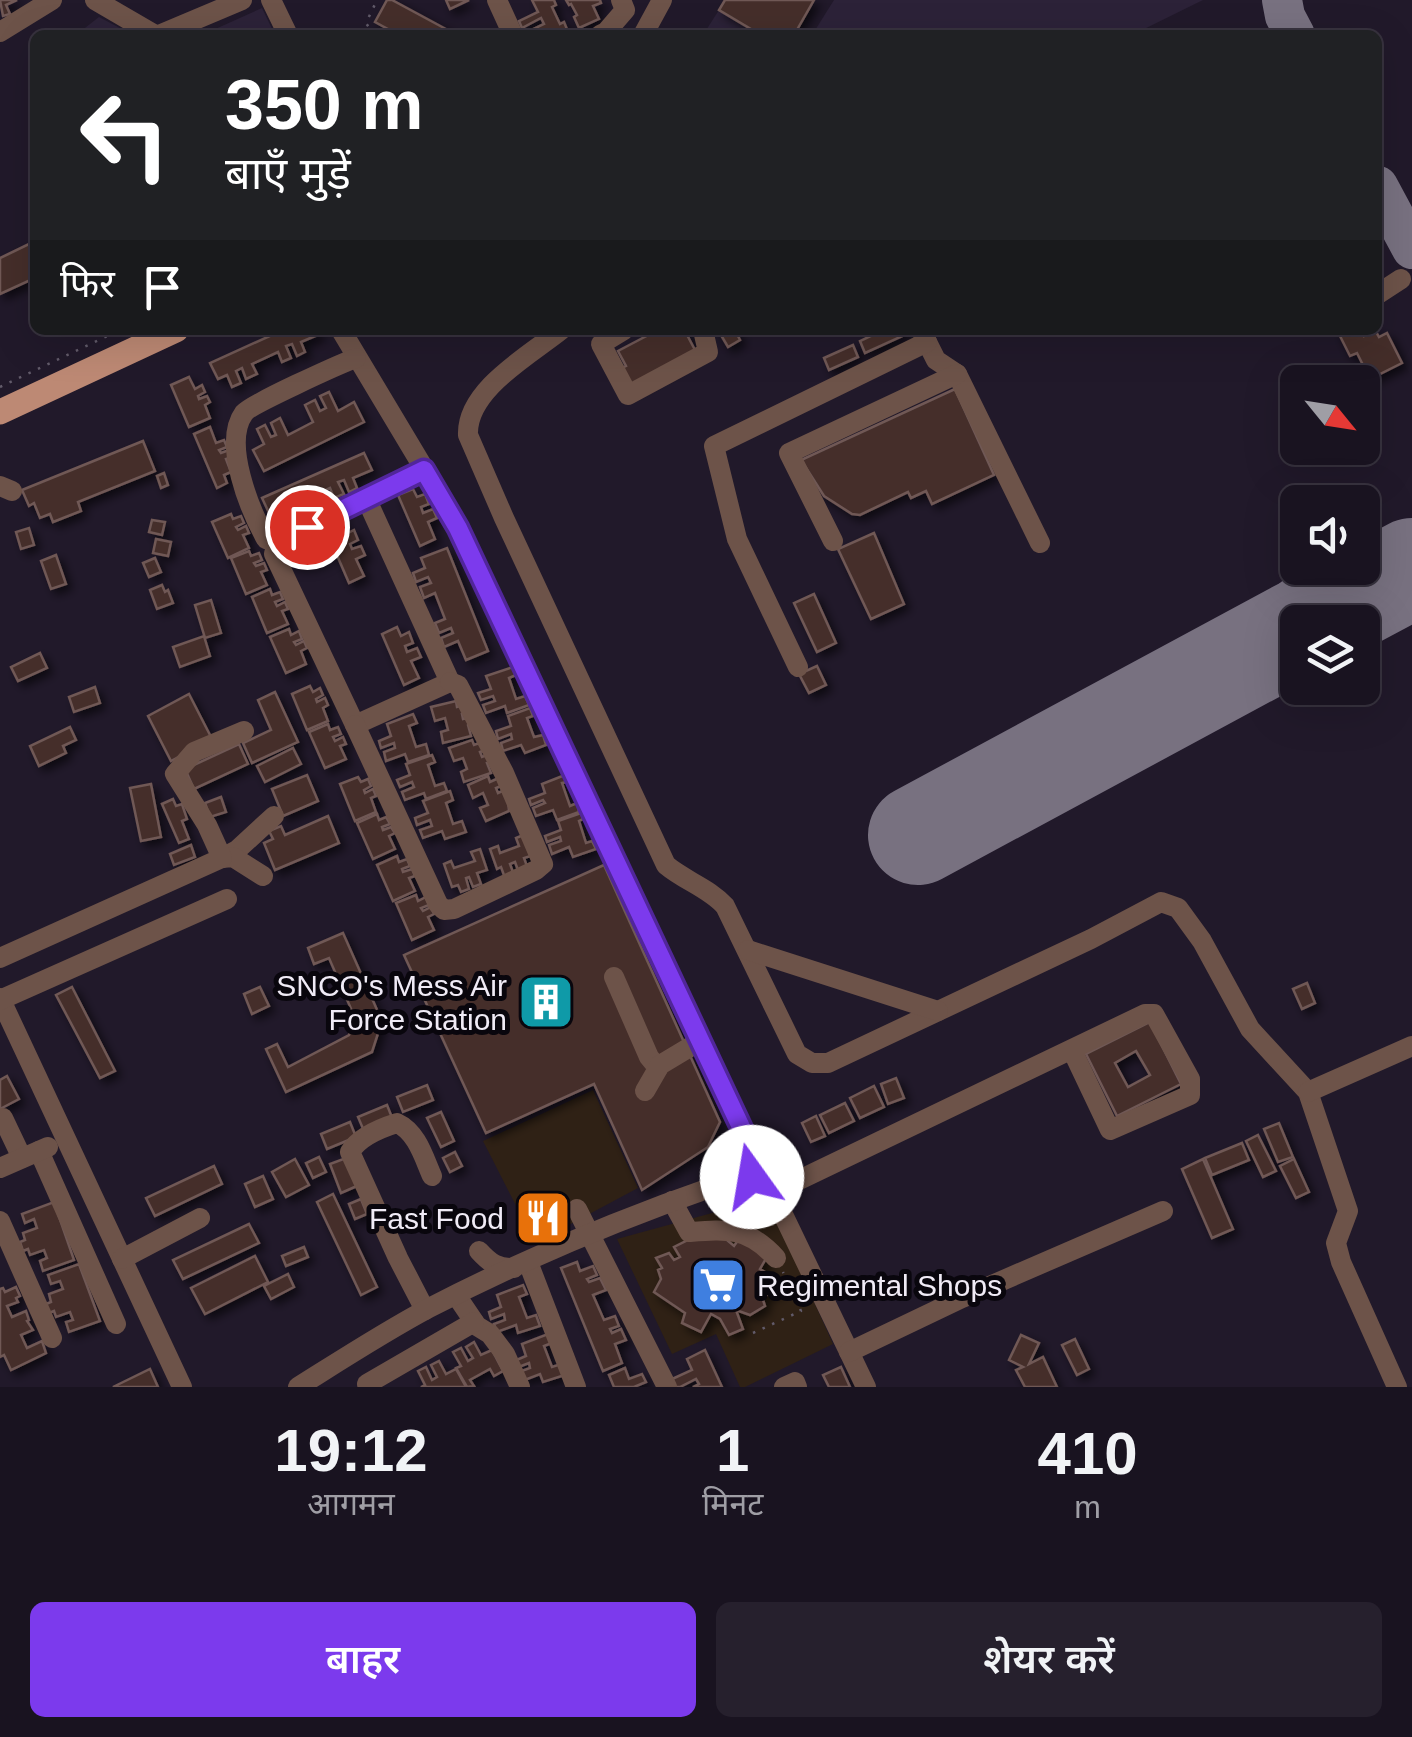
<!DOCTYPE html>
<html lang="hi">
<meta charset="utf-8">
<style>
body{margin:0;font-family:Arial,"Noto Sans Devanagari",sans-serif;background:#26202d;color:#f1f3f6;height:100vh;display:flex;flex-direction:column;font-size:38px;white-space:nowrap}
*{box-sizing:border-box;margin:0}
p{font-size:32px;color:#9f9ea5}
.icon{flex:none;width:55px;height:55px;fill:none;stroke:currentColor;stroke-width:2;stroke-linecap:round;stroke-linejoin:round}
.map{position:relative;height:1387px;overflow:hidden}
.drawer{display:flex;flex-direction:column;background:#191320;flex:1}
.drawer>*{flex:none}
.top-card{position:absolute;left:30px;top:30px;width:1352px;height:305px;border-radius:15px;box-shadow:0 10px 40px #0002,0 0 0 2px #37323e;background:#202124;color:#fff;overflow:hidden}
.needle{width:65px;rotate:120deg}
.fabs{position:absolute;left:1280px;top:365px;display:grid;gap:20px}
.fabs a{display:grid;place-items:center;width:100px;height:100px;border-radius:15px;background:#191320;box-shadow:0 10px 40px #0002,0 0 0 2px #37323e;font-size:50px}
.pin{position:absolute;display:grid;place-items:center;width:85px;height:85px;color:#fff;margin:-42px;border:5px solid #fff;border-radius:50%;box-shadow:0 2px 10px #0007}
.me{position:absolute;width:110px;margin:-55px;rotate:347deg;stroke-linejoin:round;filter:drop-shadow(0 0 8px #0008)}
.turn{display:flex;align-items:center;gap:35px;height:210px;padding:0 30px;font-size:45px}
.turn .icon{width:130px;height:130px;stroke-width:2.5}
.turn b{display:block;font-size:70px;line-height:85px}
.then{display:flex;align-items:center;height:95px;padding:0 30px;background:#0003;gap:20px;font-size:38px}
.eta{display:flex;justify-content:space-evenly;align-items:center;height:170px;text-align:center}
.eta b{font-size:60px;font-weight:600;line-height:70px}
.primary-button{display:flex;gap:20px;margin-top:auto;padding:20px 30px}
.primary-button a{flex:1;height:115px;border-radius:15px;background:#7c3aed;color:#fff;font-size:40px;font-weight:600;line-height:115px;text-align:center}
.primary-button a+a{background:#26202d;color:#f1f3f6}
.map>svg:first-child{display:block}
</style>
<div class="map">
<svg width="1412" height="1387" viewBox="0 0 1412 1387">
<defs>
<filter id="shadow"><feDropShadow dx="5" dy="5" stdDeviation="5" flood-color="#0009"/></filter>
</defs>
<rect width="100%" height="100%" fill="#21192a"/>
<g fill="#2f2115">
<path d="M593 1090 638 1188 535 1243 483 1141Z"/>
<path d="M745 1204 768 1212 778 1222 833 1344 745 1387H740L716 1334 672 1354 617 1239Z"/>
</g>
<g fill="#2c2238">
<path d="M834 0H1203L1132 35H812Z"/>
<path d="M262 8 275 35H202Z"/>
<path d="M719 10 761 35H703Z"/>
<path d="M99 17 133 35H76Z"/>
</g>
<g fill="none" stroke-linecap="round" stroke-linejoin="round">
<g stroke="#787180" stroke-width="40">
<path d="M1282 0 1285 16 1295 35"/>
<path d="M1378 186 1412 249"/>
</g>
<g stroke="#787180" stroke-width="100">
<path d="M1311 622 1412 568"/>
<path d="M918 835 1298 630"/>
</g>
</g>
<g fill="#442f2c" stroke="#705855" stroke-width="2.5" fill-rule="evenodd" filter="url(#shadow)">
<path d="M0 0H17L6 5 10 14 3 16Z"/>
<path d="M387 0H392L457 35H399L375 22Z"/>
<path d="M446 0H469L450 9Z"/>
<path d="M532 0H554L556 5 552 7 560 24 564 22 569 34 549 35 547 30 537 35H526L525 33 544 24 541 18 522 28 519 21 538 12Z"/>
<path d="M566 0H600L601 3 593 6 599 19 579 28 574 17 577 15 571 4 569 5Z"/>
<path d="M725 0H814L794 35H761L719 10Z"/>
<path d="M31 243 35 253V278L0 294V258Z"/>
<path d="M283 330H318L320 334 301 342 305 352 297 356 292 344 286 346 291 358 282 362 278 352 252 364 257 374 246 379 242 368 236 371 241 383 232 387 227 375 218 379 210 363Z"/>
<path d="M658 330H676L678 335 685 331 696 352 630 388 620 369 626 366 618 351Z"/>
<path d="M718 330H735L740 340 728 347Z"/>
<path d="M883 330H905L907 334 865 353 860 341Z"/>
<path d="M1337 330H1361L1364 336 1375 330 1379 337 1387 333 1402 363 1370 379 1357 353 1350 356Z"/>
<path d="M853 345 858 357 829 370 824 358Z"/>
<path d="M189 377 195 389 202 385 205 392 198 396 199 399 207 396 210 402 205 405 210 418 189 427 171 385Z"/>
<path d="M955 389 994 475 932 504 926 491 911 498 908 492 860 515 852 514 824 496 801 460Z"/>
<path d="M329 392 338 411 354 402 364 422 264 471 253 450 264 444 257 429 265 425 271 437 276 435 271 423 280 418 288 435 313 422 305 405 315 400 320 411 326 408 320 396Z"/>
<path d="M210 427 216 443 224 440 227 447 219 450 221 453 229 450 232 457 226 459 231 472 224 475 227 483 217 488 194 434Z"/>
<path d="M143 441 155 471 78 502 81 511 53 522 50 514 40 518 34 503 29 506 22 490Z"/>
<path d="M364 453 372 470 353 478 357 488 349 492 344 480 338 482 344 494 334 498 330 488 304 500 309 510 298 515 294 504 288 507 293 519 284 523 279 511 270 515 262 498Z"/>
<path d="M164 473 168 485 161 488 157 476Z"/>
<path d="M413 489 417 497 425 494 429 504 421 507 423 513 433 509 437 518 428 522 435 539 420 546 398 495Z"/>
<path d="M231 514 233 519 241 516 244 523 236 527 238 530 246 526 249 533 243 535 249 548 228 558 212 522Z"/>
<path d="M152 520 165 522 162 535 149 532Z"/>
<path d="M342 525 346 534 354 530 358 540 350 544 352 549 361 546 365 555 356 559 364 576 349 583 327 532Z"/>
<path d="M29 528 34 545 21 549 16 532Z"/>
<path d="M874 533 904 604 871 619 838 549Z"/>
<path d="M156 539 171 542 168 556 153 553Z"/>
<path d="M447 548 488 651 466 660 458 641 444 647 441 638 453 633 451 628 439 633 435 623 445 619 435 593 424 598 420 587 431 583 428 577 416 582 413 573 425 568 421 558Z"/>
<path d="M249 551 251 556 259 553 262 560 254 563 256 566 264 563 267 570 261 572 267 585 246 594 231 558Z"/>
<path d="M56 555 66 584 51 589 41 561Z"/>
<path d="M155 558 161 572 149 577 143 563Z"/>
<path d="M162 585 165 592 168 590 173 603 157 609 150 590Z"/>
<path d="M270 589 272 595 280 592 283 599 275 602 277 606 285 602 288 609 282 611 288 624 267 633 252 597Z"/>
<path d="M814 594 836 643 817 652 794 603Z"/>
<path d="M211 600 221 633 205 638 195 605Z"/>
<path d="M397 627 401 636 409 632 413 643 405 646 407 652 417 648 421 657 411 661 419 678 404 685 382 634Z"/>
<path d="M289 629 291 635 299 631 302 639 294 642 296 645 304 641 307 648 301 651 306 664 286 673 270 637Z"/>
<path d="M204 636 210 656 180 667 173 647Z"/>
<path d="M40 653 47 668 18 681 11 667Z"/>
<path d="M817 666 826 685 809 693 799 674Z"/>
<path d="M513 667 516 675 509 678 516 699 525 696 529 705 507 713 505 706 486 713 483 705 495 701 493 696 481 700 478 693 491 689 486 676Z"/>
<path d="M310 686 313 692 320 688 323 695 316 699 317 702 325 698 328 705 323 708 328 721 307 730 292 694Z"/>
<path d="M95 687 100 703 74 712 69 697Z"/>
<path d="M275 692 298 742 252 763 243 743 271 730 258 700Z"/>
<path d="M189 694 212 739 171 761 148 716Z"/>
<path d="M456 701 457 707 468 704 470 712 462 714 463 719 472 717 468 725 471 736 443 743 441 732 448 730 445 718 435 721 431 707Z"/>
<path d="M530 708 533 716 527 718 534 737 543 735 546 745 525 753 521 745 503 751 501 743 512 739 511 734 498 739 496 731 511 726 508 716Z"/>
<path d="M413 714 417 723 409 726 416 747 426 744 429 755 408 762 405 754 386 761 384 752 395 748 394 743 381 748 379 741 391 736 387 724Z"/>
<path d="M328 724 330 730 338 727 341 734 333 737 335 741 343 737 346 744 340 746 346 759 325 768 309 732Z"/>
<path d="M70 727 76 740 63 746 66 753 39 766 30 746Z"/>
<path d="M472 740 474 745 485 741 487 749 480 752 482 757 490 754 493 761 487 763 491 773 464 782 461 772 467 769 463 758 454 761 449 748Z"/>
<path d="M239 744 248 764 194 789 185 769Z"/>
<path d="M293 748 301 764 265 782 257 766Z"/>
<path d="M432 755 435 762 428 765 435 786 444 783 447 791 426 799 424 793 405 800 402 792 414 787 412 782 400 787 397 780 410 775 406 764Z"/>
<path d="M307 775 318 801 283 816 272 789Z"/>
<path d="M565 775 567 782 562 783 570 806 577 803 579 812 557 820 553 810 536 816 533 808 545 803 543 800 531 805 529 799 545 793 542 784Z"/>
<path d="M488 776 490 782 501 777 504 785 496 788 498 793 507 789 509 811 486 821 480 808 488 805 483 793 473 798 468 785Z"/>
<path d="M358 777 361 782 368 779 371 786 364 790 365 793 373 789 376 796 371 798 376 812 355 821 340 784Z"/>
<path d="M151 784 161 837 141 841 130 788Z"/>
<path d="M450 791 453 800 446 803 453 824 462 821 466 832 445 839 442 831 423 838 420 830 432 826 430 820 417 825 415 818 428 813 423 801Z"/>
<path d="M221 797 226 812 210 817 205 803Z"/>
<path d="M173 799 176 806 182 804 187 819 182 821 189 839 179 843 162 804Z"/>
<path d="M581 813 583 819 579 821 586 843 592 841 596 849 573 857 569 847 552 854 549 845 561 841 560 837 547 842 545 836 561 830 558 821Z"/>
<path d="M377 814 379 820 386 817 390 824 382 827 383 830 391 827 395 833 389 836 395 849 373 859 357 823Z"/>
<path d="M328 816 339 843 275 870 264 843 273 839 269 831 281 826 285 835Z"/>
<path d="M526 834 534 855 524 858 528 869 519 873 515 862 510 864 514 875 505 878 501 867 497 869 490 849 498 846 500 853 519 846 516 838Z"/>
<path d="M191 845 195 857 174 865 170 854Z"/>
<path d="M480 849 487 870 477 873 481 884 473 887 469 877 466 878 469 889 461 892 458 885 452 887 444 864 451 861 454 868 475 861 471 852Z"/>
<path d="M397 856 399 862 407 859 410 866 402 869 403 872 412 869 415 876 409 878 415 891 393 901 377 865Z"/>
<path d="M604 865 720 1122 708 1147 642 1190 594 1084 486 1133 404 955Z"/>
<path d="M416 895 418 901 426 897 429 905 421 908 423 911 431 907 434 914 428 917 434 930 412 940 396 903Z"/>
<path d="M343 933 382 1021 372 1052 286 1092 266 1049 277 1044 288 1067 349 1035 355 1018 329 958 314 964 308 948Z"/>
<path d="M1307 983 1315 1003 1302 1009 1293 989Z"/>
<path d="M72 987 115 1071 100 1078 56 995Z"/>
<path d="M260 987 269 1006 252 1014 244 994Z"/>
<path d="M1150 1022 1181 1084 1117 1116 1086 1054ZM1136 1051 1150 1075 1128 1087 1115 1063Z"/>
<path d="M7 1076 19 1099 0 1109V1080Z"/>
<path d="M896 1078 904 1098 888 1104 881 1084Z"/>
<path d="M427 1085 433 1100 403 1112 397 1097Z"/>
<path d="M874 1086 884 1107 860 1118 850 1098Z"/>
<path d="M845 1103 854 1121 829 1133 820 1115Z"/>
<path d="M387 1105 393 1120 364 1131 358 1117Z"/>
<path d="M441 1112 454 1141 441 1147 427 1118Z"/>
<path d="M816 1116 825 1136 811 1142 802 1123Z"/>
<path d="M350 1122 356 1137 327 1149 321 1134Z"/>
<path d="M1279 1123 1293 1157 1278 1162 1264 1129Z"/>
<path d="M1258 1135 1276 1171 1263 1177 1246 1141Z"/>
<path d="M1242 1143 1249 1160 1212 1175 1205 1158Z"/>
<path d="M455 1152 462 1166 450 1172 443 1158Z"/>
<path d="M319 1157 326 1172 313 1178 306 1163Z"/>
<path d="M346 1158 357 1186 341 1193 330 1164Z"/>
<path d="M295 1159 309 1185 286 1197 272 1172Z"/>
<path d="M1203 1159 1233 1229 1212 1238 1182 1169Z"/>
<path d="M1294 1159 1309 1192 1296 1198 1280 1166Z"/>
<path d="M214 1166 222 1184 155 1216 146 1198Z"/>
<path d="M263 1176 273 1199 255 1207 245 1184Z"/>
<path d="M333 1194 377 1287 361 1295 317 1202Z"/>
<path d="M361 1199 367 1214 355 1219 349 1204Z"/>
<path d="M54 1202 74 1260 43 1271 40 1261 47 1258 44 1250 30 1255 28 1249 23 1251 20 1242 25 1240 23 1233 37 1228 34 1219 25 1223 22 1214Z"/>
<path d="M547 1204 557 1223 539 1233 529 1214Z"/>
<path d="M249 1224 259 1243 183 1279 173 1260Z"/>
<path d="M698 1235H721L734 1246 739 1239 768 1255 760 1269 780 1281 778 1290 762 1297 765 1306 750 1315 736 1310 743 1329 729 1335 720 1319 711 1314 701 1332 682 1323 685 1313 654 1292 661 1279 658 1270 662 1268 656 1258 669 1253 674 1260 680 1257 674 1247Z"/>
<path d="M304 1247 308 1257 286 1266 282 1256Z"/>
<path d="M255 1256 268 1282 205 1314 191 1288Z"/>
<path d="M577 1262 580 1271 593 1266 597 1275 587 1279 589 1282 600 1278 606 1290 593 1295 604 1320 615 1316 619 1326 610 1329 612 1333 621 1329 626 1340 615 1344 622 1363 603 1371 561 1268Z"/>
<path d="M79 1264 100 1321 69 1332 66 1322 73 1320 70 1312 56 1317 54 1311 49 1313 46 1304 51 1302 49 1294 63 1289 60 1281 51 1284 48 1275Z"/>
<path d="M288 1274 294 1287 271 1299 264 1286Z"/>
<path d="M523 1285 527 1294 519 1297 527 1318 536 1315 540 1326 518 1333 516 1325 497 1332 494 1324 505 1320 504 1314 491 1319 489 1312 501 1307 497 1295Z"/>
<path d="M16 1287 20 1296 16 1298 18 1302 7 1306 12 1317 26 1311 29 1320 27 1321 33 1330 21 1335 27 1348 42 1341 46 1353 11 1370 4 1355 0 1357V1289L3 1288 5 1292Z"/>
<path d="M548 1334 552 1343 544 1346 552 1367 561 1364 565 1375 543 1382 540 1374 522 1381 519 1372 530 1368 529 1363 516 1368 514 1361 526 1356 522 1344Z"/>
<path d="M1021 1335 1039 1343 1029 1364 1043 1357 1057 1387H1025L1016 1370 1023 1367 1009 1360Z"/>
<path d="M1075 1339 1089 1369 1077 1375 1062 1345Z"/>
<path d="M474 1342 481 1355 492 1350 503 1371 494 1376 490 1369 470 1380 474 1386 467 1387 456 1368 461 1366 453 1352 461 1348 468 1361 473 1358 466 1347Z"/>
<path d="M705 1350 722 1387H693L699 1384 696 1379 680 1387H673L670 1380 692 1370 687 1359Z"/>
<path d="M439 1361 446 1374 456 1369 466 1387H421L425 1385 418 1371 426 1367 432 1380 437 1377 431 1365Z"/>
<path d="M841 1367 850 1387H829L823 1375Z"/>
<path d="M625 1368 629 1379 642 1374 646 1382 634 1387H614L609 1375Z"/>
<path d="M150 1369 158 1387H113Z"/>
</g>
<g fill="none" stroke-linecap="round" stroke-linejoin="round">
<g stroke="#625b6a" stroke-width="2.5" stroke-dasharray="2.5 8" stroke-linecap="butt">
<path d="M374 35 366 23 377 0"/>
<path d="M0 387 120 330"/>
<path d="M753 1333 801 1311 783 1272"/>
</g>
<g stroke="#6d5349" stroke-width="20">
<path d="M95 0 155 35"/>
<path d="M271 0 288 35"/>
<path d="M497 0 513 35"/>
<path d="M0 32 52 0"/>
<path d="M159 35 242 0"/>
<path d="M600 35 606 32 625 10 621 0"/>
<path d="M643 35 662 0"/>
<path d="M1378 294 1401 279"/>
<path d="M341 330 459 527 752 1150 866 1387"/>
<path d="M561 330C530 355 466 390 468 435L504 518 666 865C685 881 709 888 725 906L797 1054 812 1063H828L1091 939 1161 902 1178 908 1202 941 1250 1029 1308 1092 1348 1211 1336 1243 1341 1262 1397 1387"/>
<path d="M624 330 601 344 628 395 708 352 703 330"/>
<path d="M922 332 936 360 957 374 1040 543"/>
<path d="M356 358C340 364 251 404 244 413 222 443 250 510 266 539L277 542 424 470"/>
<path d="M0 486 12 491"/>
<path d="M833 541 789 453 957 374"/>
<path d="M277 542 274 554 355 725 450 682 366 498"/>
<path d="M798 667 737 539 714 446 927 342"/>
<path d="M355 725 438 904 444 910 454 909 536 870 543 864 504 773 458 685 450 682"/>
<path d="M222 858 237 850 274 816"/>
<path d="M222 858 233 857 263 876"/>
<path d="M748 950 938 1011"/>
<path d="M0 958 222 858 207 825 175 774 194 752 244 731"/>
<path d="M614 977 649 1057 658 1068"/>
<path d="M0 998 182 1387"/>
<path d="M0 1000 227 899"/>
<path d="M645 1091 660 1065 700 1041"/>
<path d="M1308 1092 1412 1046"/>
<path d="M3 1118 22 1158"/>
<path d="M39 1151 116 1324"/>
<circle cx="735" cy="1179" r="18"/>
<path d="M0 1168 48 1147"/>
<path d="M772 1193 1145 1014H1154L1190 1079V1095L1110 1130 1072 1050"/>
<path d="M672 1201 689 1232C727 1229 748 1227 776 1258"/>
<path d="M577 1209 667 1387"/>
<path d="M0 1221 52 1338"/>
<path d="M479 1251C490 1263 498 1269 514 1268"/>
<path d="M122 1259 200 1218"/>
<path d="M528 1262 576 1387"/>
<path d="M456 1295 477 1326 490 1334 505 1354 520 1387"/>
<path d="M425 1310 398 1258 350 1152C359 1137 381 1128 397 1123 417 1132 424 1158 432 1176"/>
<path d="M849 1352 962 1298 1163 1211"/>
<path d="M367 1384 474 1322"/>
<path d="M298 1387C341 1360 384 1332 429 1308 522 1260 620 1219 718 1185"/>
<path d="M784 1387 795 1382 797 1387"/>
</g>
<path stroke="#bd8974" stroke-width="25" d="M0 412 176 330"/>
</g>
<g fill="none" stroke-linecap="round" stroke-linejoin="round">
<g stroke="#51269a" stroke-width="25">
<path id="route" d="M307 527 424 470 458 528 749 1144 754 1164 752 1177"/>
</g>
<use href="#route" stroke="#7c3aed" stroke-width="18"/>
</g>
<defs>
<g id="building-square" transform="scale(2.875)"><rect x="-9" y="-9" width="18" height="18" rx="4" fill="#0f9aa8" stroke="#09060d"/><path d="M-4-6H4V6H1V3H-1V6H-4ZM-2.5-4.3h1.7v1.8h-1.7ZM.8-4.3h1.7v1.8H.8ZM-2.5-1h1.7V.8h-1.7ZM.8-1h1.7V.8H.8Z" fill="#fff"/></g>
<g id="restaurant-square" transform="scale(2.875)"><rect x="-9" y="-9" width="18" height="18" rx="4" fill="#e8710a" stroke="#09060d"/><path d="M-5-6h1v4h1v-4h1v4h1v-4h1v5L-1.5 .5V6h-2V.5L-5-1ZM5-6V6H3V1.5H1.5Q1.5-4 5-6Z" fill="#fff"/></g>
<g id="supermarket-square" transform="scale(2.875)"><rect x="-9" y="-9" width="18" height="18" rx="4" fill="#3f7fe0" stroke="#09060d"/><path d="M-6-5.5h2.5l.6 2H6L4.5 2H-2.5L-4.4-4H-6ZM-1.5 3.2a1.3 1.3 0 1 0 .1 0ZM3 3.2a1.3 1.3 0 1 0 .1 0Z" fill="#fff"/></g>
</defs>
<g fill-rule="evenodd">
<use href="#building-square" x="546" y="1002"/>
<use href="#restaurant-square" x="543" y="1218"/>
<use href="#supermarket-square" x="718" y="1285"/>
</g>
<g text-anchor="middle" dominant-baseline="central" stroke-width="10" stroke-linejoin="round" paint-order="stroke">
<g font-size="30" fill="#f0ebf6" stroke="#09060d" text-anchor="end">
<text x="507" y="985">SNCO's Mess Air<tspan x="507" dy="34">Force Station</tspan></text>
<text x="504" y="1218">Fast Food</text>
<text x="757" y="1285" text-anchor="start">Regimental Shops</text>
</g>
</g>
</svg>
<div class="fabs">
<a><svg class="needle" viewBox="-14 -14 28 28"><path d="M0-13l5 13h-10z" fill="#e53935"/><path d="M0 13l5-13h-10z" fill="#9f9ea5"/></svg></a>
<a><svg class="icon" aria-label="sound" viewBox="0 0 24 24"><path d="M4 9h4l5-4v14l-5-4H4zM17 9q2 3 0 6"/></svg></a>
<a><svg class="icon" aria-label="layers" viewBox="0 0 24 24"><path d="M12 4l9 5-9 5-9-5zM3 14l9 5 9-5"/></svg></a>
</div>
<div class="pin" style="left:307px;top:527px;background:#d93025"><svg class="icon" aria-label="arrive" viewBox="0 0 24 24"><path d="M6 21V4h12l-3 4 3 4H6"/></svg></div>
<svg class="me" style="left:752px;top:1177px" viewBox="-20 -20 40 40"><circle r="19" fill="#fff"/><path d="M0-13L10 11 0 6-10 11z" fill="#7c3aed"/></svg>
<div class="top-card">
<div class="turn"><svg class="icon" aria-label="left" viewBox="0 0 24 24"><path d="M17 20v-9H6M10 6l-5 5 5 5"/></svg><div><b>350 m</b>बाएँ मुड़ें</div></div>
<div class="then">फिर<svg class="icon" aria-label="arrive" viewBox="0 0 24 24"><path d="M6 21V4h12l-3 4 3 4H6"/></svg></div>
</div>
</div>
<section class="drawer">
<div class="eta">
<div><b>19:12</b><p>आगमन</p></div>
<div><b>1</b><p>मिनट</p></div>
<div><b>410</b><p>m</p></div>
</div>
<div class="primary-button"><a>बाहर</a><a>शेयर करें</a></div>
</section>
